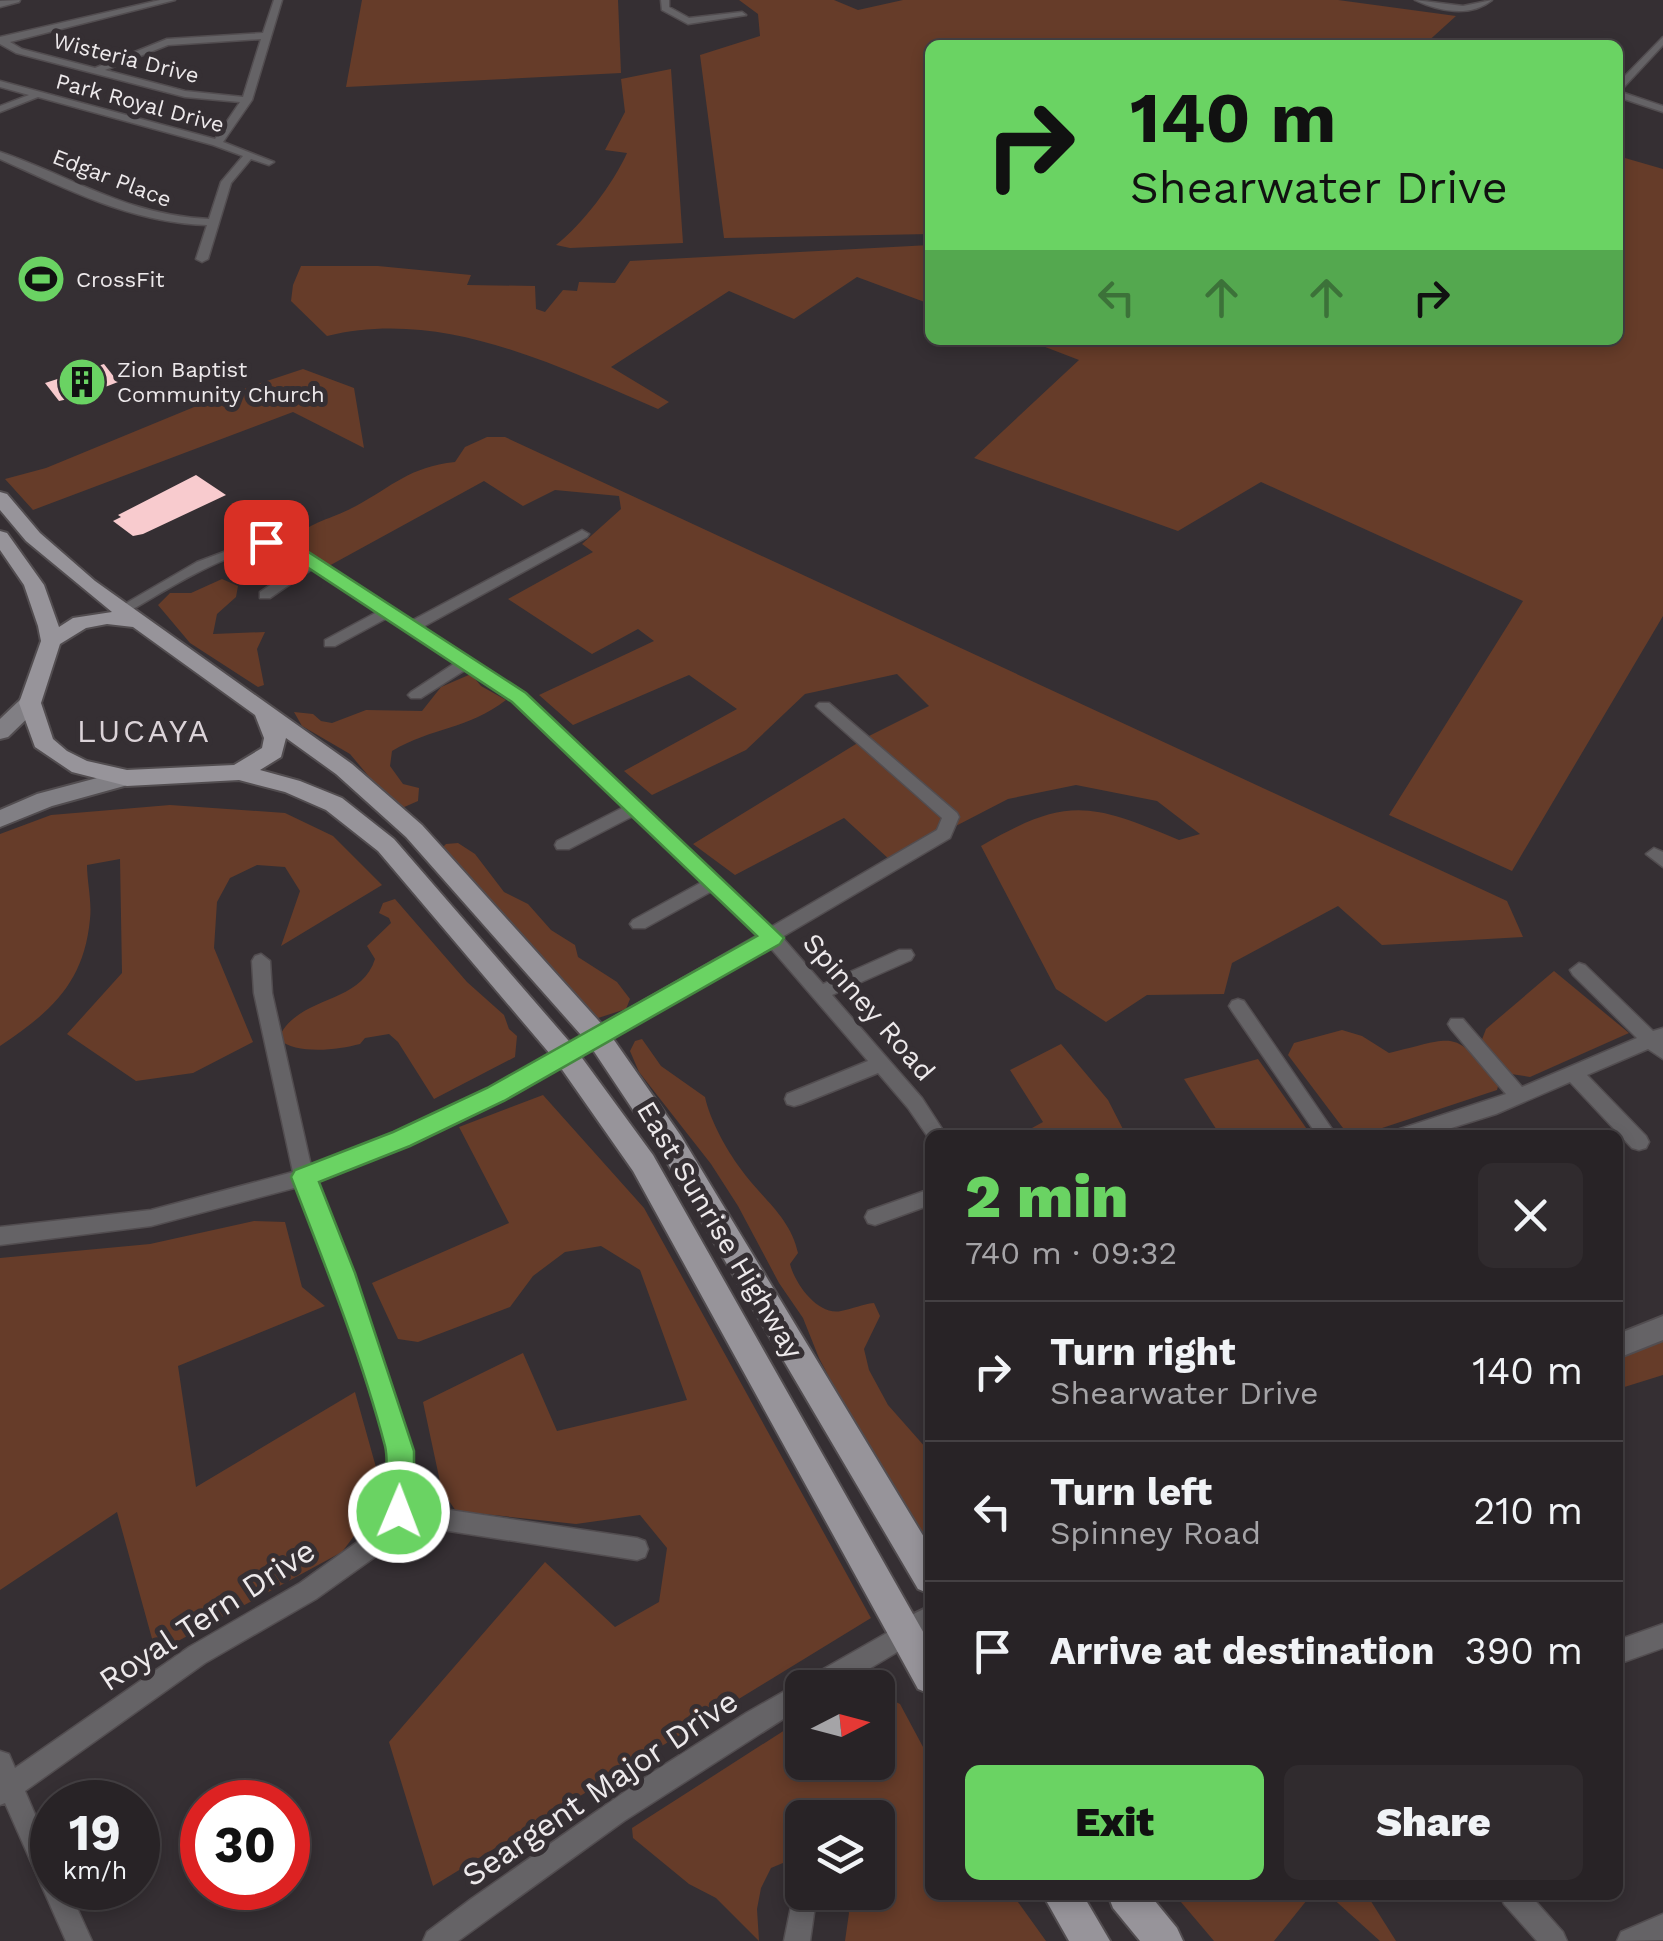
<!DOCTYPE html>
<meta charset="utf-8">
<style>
body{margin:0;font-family:"Work Sans",sans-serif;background:#302b2e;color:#f1f3f6;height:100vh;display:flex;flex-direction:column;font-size:38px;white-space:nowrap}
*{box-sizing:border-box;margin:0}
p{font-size:32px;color:#a5a4a7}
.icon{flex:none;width:55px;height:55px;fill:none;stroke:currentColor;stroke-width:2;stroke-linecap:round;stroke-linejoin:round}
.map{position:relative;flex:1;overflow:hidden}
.drawer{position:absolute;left:925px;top:1130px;width:698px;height:770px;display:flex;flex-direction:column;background:#282326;border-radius:15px;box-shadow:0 5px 15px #0003,0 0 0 2px #444043}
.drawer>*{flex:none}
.banner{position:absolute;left:925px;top:40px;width:698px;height:305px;border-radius:15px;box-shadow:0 5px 15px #0003,0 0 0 2px #444043;background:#6ad363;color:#111;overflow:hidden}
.needle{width:65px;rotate:84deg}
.buttons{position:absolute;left:785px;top:1670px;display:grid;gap:20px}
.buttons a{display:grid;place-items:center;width:110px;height:110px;border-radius:15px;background:#282326;box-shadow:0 5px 15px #0003,0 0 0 2px #444043;font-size:50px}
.speed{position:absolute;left:30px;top:1780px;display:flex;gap:20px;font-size:50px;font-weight:700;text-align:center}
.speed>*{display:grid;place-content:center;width:130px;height:130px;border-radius:50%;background:#282326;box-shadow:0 5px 15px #0003,0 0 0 2px #444043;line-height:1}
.speed small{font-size:25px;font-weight:400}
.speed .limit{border:15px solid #d22;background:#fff;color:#111}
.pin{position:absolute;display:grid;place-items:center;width:85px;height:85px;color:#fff;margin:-42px;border-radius:20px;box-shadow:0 5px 15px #0006}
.me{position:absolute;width:110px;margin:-55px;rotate:1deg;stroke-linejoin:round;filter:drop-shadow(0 0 8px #0008)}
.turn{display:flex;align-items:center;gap:35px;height:210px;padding:0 40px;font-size:45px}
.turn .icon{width:130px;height:130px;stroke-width:2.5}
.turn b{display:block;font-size:70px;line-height:85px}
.lanes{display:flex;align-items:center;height:95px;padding:0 40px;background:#0003;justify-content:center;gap:50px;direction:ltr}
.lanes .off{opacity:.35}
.round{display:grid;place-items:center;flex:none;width:105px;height:105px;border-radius:15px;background:#302b2e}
.overview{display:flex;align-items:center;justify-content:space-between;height:170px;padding:0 40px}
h1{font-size:60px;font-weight:800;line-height:75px;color:#6ad363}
.cta{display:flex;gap:20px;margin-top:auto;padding:20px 40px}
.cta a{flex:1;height:115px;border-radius:15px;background:#6ad363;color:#111;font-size:40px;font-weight:800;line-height:115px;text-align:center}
.cta a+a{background:#302b2e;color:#f1f3f6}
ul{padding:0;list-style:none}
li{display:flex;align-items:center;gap:30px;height:140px;padding:0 40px;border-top:2px solid #444043}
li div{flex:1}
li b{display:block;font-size:38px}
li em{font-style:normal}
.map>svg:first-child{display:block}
</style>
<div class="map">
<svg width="1663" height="1941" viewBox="0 0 1663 1941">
<rect width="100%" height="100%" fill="#352f33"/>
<g fill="#663c29">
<path d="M362 0H618L621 73 346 87Z"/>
<path d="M739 0H834L858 10 903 0H1338L1456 16 1424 45H930V234L724 238 700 55 760 36 758 14Z"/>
<path d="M671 69 683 243 570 248 556 245C582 225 613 184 627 153L605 150 625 112 621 79Z"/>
<path d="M1618 156 1663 169V616L1512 871 1389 815 1523 601 1261 482 1178 531 974 458 1079 360 1027 340H1618Z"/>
<path d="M930 245V304L857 277 794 319 729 291 611 367 669 402 658 409C554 365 443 308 327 336L291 301 293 285 301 266H378L471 275 467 285 535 286 536 309 545 312 563 290 577 291 579 282 615 283 630 261Z"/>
<path d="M303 369 354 388 364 448 293 412 33 510 5 479 46 468 216 398Z"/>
<path d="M487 437H505L1507 901 1523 937 1382 945 1338 906 1232 963 1224 994 1147 995 1106 1022 1056 989 981 846C1067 796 1090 803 1179 840L1200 834 1157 801 1076 785 1008 799 890 860 844 818 735 875 693 844 869 736 929 706 897 674 805 694 746 750 652 795 624 771 737 709 689 675 573 725 539 695 654 641 638 629 592 654 508 599 593 552 582 544 621 509 619 496 555 490 523 506 484 481 327 567 293 538C315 520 332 519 356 506 393 486 409 467 455 462L465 447Z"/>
<path d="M222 579 238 586 236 597 217 614 213 634 265 632 257 649 264 685 258 687 190 643 158 605 170 593H191Z"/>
<path d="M471 674 481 686 506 700C467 730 432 727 392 751L390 766 403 784 419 788 418 801 402 808 392 804 350 754 302 726 294 712 313 714 321 721 332 723 366 710 422 711 441 687Z"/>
<path d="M170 805 285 813 333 836 382 885 281 946 300 891 285 867 257 865 230 878 217 902 214 948 253 1042 193 1073 136 1081 67 1034 122 973 120 859 87 865C87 882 92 901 90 919 84 983 51 1012 0 1046V834L51 815Z"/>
<path d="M458 843 475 854 504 892 528 904 551 930 575 945 578 957 617 982 630 999 626 1009 595 1019 590 1016 538 951 446 856 442 848 446 844Z"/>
<path d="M395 899 467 982 504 1015 509 1029 517 1036 515 1057 434 1099 398 1042 389 1034 365 1038 360 1044C337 1050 297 1055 278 1039 298 994 360 1006 375 959L367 946 391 923 389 918 379 913 383 903Z"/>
<path d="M1554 971 1629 1033 1530 1077 1511 1074 1481 1042 1486 1029Z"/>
<path d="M1342 1030 1362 1036 1389 1053C1457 1037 1452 1028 1499 1083L1497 1090 1361 1135 1343 1128 1288 1055 1294 1043Z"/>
<path d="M642 1039 661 1066 705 1097C710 1120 726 1149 740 1168 760 1197 790 1216 798 1253L790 1264C795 1284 818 1316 841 1311 853 1309 862 1304 874 1303L880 1316 864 1349 869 1370 888 1405 926 1448 930 1461V1541L919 1532 873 1461 819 1358 803 1318 779 1283 738 1206 711 1164 639 1072 630 1051 635 1041Z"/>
<path d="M1061 1044 1108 1100 1126 1135H1019L1043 1122 1010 1070Z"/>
<path d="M1258 1059 1311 1135H1220L1184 1079Z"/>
<path d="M543 1095 644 1208 871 1618 433 1886 389 1742 545 1562 615 1627 659 1602 667 1548 640 1515 576 1524 456 1511 442 1491 423 1402 523 1353 557 1431 687 1400 640 1270 601 1246 565 1252 533 1276 510 1307 418 1342 398 1339 372 1283 509 1223 459 1127Z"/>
<path d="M254 1221 285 1222 302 1287 325 1306 178 1366 196 1487 355 1392 384 1496 342 1552 156 1653 117 1512 0 1590V1258L150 1244Z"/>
<path d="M1663 1334V1375L1618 1389V1354Z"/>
<path d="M878 1693 900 1704 930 1760V1895H1013L1046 1941H845L849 1913 844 1893 878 1892V1818H802V1855L771 1868 761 1888 757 1909 759 1941 716 1898 689 1884 633 1838 632 1828 802 1719V1762H878Z"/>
<path d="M1175 1895H1311L1274 1941H1214Z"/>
<path d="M1329 1895H1367L1396 1941H1380Z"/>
</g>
<g fill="#f8cbce">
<path d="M104 364 118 382 82 396 59 401 45 383Z"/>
<path d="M196 475 226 495 143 534 133 536 113 521 121 517 118 515Z"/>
</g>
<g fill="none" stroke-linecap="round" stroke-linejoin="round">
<g stroke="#524d50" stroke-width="3">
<g id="minor">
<path d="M20 0 19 2 0 7V1Z"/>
<path d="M160 0H175L10 42 22 49 95 68 167 39 263 33 274 0H282L252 100 223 142 274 162 269 165 251 159 231 183 208 259 202 262 196 259 207 225C132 223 67 189 0 159V152C73 177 129 216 209 219L221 182 243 156 213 145 38 97 0 112V106L29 95 0 87V81L215 139 240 102 185 97 16 53 0 44V37ZM261 39 243 97 185 91 105 70 168 45Z"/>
<path d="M661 0H669V7L689 18 742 12 746 15 688 24 662 10Z"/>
<path d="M1415 0 1463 6 1492 0C1470 18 1438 11 1415 0Z"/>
<path d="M1663 37V45L1623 88 1624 93 1663 106V112L1618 97V83Z"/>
<path d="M582 530 589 534 587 537 421 628 524 695 771 927 937 830 942 818 819 709 816 706 819 703H829L957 813 959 817 950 838 782 937 823 984 899 950H911L914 955 911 960 832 995 922 1098 946 1135H930V1140L908 1108 878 1073 801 1104 794 1106 787 1104 785 1099 787 1094 868 1061 768 945 503 1099 409 1145 315 1181 352 1273 411 1451 410 1504 637 1538 645 1541 648 1549 645 1557 637 1560 404 1524 379 1554 316 1599 205 1663 25 1791 52 1854V1888H68L92 1941H66L5 1803 0 1805V1751L9 1754 15 1768 189 1647 300 1583 363 1538 388 1509 389 1451 332 1273 298 1187 151 1226 0 1245V1227L151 1210 293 1172 254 993 252 961 255 956 261 954 270 961 272 993 311 1166 395 1133 489 1089 758 935 712 891 645 928H633L630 924 633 920 702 882 633 816 569 849H557L555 845 557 841 624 807 514 701 465 670 421 698H411L408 695 411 692 455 663 387 618 335 646H325V640L377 612 312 569 270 598H260V592L303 563C297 559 289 552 282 550 244 538 162 593 128 612L123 613 116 609 197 562 240 546 266 541 291 543 411 621Z"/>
<path d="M1654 848 1663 852V867L1646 854Z"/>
<path d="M1579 963 1585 965 1653 1031 1663 1028V1059L1648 1049 1587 1075 1646 1136 1649 1142 1646 1148 1639 1150 1632 1148 1570 1082 1496 1114 1429 1135H1395L1397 1130 1506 1094 1451 1029 1448 1024 1451 1019H1463L1522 1087 1637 1038 1573 975 1570 970Z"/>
<path d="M1238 999 1244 1001 1336 1135H1317L1232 1011 1229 1006 1232 1001Z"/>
<path d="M930 1189V1205L875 1225 868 1223 865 1217 868 1211Z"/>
<path d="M906 1622 914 1626 918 1634 914 1642 837 1688H802V1707L624 1821 458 1941H423L427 1932 471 1899 653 1772 746 1713Z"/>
<path d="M1663 1624V1648L1618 1664V1640Z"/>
<path d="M802 1893 811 1897 815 1906 810 1941H784L793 1897Z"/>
<path d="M1500 1895H1530L1563 1932 1567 1941H1537L1504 1904Z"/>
<path d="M1663 1914V1940L1617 1941 1621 1932Z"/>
</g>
</g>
<g stroke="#524d50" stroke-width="4">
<g id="tertiary">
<path d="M1663 1316V1340L1618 1358V1334Z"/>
<path d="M930 1606V1637L906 1649 895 1645 891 1634 895 1623Z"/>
</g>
</g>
<g stroke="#524d50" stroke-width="4">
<g id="secondary">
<path d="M30 696 41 703 38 708 8 737 0 739V719L22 698Z"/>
<path d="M127 770 138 778 135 783 52 806 0 827V810L37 794Z"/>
</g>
</g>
<g stroke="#524d50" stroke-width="4">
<g id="primary">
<path d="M0 492 7 494 40 533 95 581 352 764 422 825 607 1030 681 1136 930 1547V1594L918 1589 661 1152 589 1044 406 837 336 774 286 738 281 757 260 770 300 781 342 798 394 839 574 1047 653 1155 930 1644V1694L918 1689 633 1171 556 1061 378 851 326 810 285 792 239 780 127 786 72 772 35 747 19 703 41 641 38 626 24 585 0 550V531L7 533 44 585 59 627 73 618 112 612 26 541 0 510ZM107 624 133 627 255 715 264 738 262 748 234 765 127 770 87 761 67 751 53 739 41 703 60 644 86 628Z"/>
<path d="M1043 1895H1083L1110 1941H1069Z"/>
<path d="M1108 1895H1150L1177 1928 1183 1941H1140L1113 1908Z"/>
</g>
</g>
<use href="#minor" fill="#656366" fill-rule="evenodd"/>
<use href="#tertiary" fill="#656366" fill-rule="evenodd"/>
<use href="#secondary" fill="#817f84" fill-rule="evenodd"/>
<use href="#primary" fill="#97949a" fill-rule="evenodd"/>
</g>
<path fill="#6ad363" stroke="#458940" stroke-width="2.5" d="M266 537 293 542 526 693 784 938 780 944 504 1101 410 1146 319 1182 355 1273 414 1451V1512L410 1522 399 1526 389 1522C379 1499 391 1471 385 1446 361 1355 325 1265 291 1177L295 1170 393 1132 487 1088 757 936 512 702 281 550 260 546V539Z"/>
<defs>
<g id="stadium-disc" transform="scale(2.5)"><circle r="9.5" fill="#6ad363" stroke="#352f33"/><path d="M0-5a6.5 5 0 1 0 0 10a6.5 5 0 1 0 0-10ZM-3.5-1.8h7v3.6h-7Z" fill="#111"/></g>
<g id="building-disc" transform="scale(2.5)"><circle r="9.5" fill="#6ad363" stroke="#352f33"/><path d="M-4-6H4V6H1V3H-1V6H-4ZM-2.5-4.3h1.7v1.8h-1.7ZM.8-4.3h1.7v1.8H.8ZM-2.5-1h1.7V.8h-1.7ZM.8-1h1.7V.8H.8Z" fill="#111"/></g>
</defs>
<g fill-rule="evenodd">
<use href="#stadium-disc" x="41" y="279"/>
<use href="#building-disc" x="82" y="382"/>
</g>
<g text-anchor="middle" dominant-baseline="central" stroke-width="10" stroke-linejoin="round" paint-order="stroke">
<g font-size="22" fill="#ede9eb" stroke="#352f33">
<text transform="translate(126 58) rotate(14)">Wisteria Drive</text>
<text transform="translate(140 103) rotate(15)">Park Royal Drive</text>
<text transform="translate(112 178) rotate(21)">Edgar Place</text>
</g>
<g font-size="22" fill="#ede9eb" stroke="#352f33" text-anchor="start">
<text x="76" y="279">CrossFit</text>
<text x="117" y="369">Zion Baptist<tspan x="117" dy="25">Community Church</tspan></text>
</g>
<g font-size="28" fill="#ede9eb" stroke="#352f33">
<text transform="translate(869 1007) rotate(49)">Spinney Road</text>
<text transform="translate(720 1230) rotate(59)">East Sunrise Highway</text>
</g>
<g font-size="32" letter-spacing="2.5" fill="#dbd3d8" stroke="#352f33">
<text x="144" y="731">LUCAYA</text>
</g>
<g font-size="32" fill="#ede9eb" stroke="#352f33">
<text transform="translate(207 1615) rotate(-33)">Royal Tern Drive</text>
<text transform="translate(600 1788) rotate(-34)">Seargent Major Drive</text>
</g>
</g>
</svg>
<div class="buttons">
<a><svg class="needle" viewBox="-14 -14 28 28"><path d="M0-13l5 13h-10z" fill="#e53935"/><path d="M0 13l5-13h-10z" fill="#a5a4a7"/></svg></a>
<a><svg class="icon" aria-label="layers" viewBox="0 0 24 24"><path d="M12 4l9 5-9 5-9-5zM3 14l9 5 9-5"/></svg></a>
</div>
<div class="speed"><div>19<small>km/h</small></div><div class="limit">30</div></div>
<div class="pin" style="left:266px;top:542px;background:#d93025"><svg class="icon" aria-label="arrive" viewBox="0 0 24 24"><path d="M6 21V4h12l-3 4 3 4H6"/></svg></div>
<svg class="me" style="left:399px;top:1512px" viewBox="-20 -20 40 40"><circle r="17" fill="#6ad363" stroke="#fff" stroke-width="3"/><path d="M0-11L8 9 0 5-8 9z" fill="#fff"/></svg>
<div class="banner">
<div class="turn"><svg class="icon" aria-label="right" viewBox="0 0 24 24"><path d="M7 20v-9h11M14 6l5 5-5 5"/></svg><div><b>140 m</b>Shearwater Drive</div></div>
<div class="lanes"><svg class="icon off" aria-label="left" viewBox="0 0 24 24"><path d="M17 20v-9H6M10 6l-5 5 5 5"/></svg><svg class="icon off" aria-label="ahead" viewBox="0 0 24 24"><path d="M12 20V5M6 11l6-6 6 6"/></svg><svg class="icon off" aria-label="ahead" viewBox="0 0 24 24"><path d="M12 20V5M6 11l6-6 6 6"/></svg><svg class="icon" aria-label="right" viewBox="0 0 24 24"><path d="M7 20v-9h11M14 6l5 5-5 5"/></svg></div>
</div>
<section class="drawer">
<div class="overview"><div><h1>2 min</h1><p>740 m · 09:32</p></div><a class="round"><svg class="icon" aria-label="close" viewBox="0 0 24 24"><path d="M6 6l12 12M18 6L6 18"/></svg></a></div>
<ul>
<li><svg class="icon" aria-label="right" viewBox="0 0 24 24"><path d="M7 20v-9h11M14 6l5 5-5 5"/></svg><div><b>Turn right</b><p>Shearwater Drive</p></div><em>140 m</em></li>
<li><svg class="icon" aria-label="left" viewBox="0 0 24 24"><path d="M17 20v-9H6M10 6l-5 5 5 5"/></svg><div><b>Turn left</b><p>Spinney Road</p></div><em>210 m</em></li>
<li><svg class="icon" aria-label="arrive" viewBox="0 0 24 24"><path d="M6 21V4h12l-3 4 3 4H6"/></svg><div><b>Arrive at destination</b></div><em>390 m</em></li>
</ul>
<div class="cta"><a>Exit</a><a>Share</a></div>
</section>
</div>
